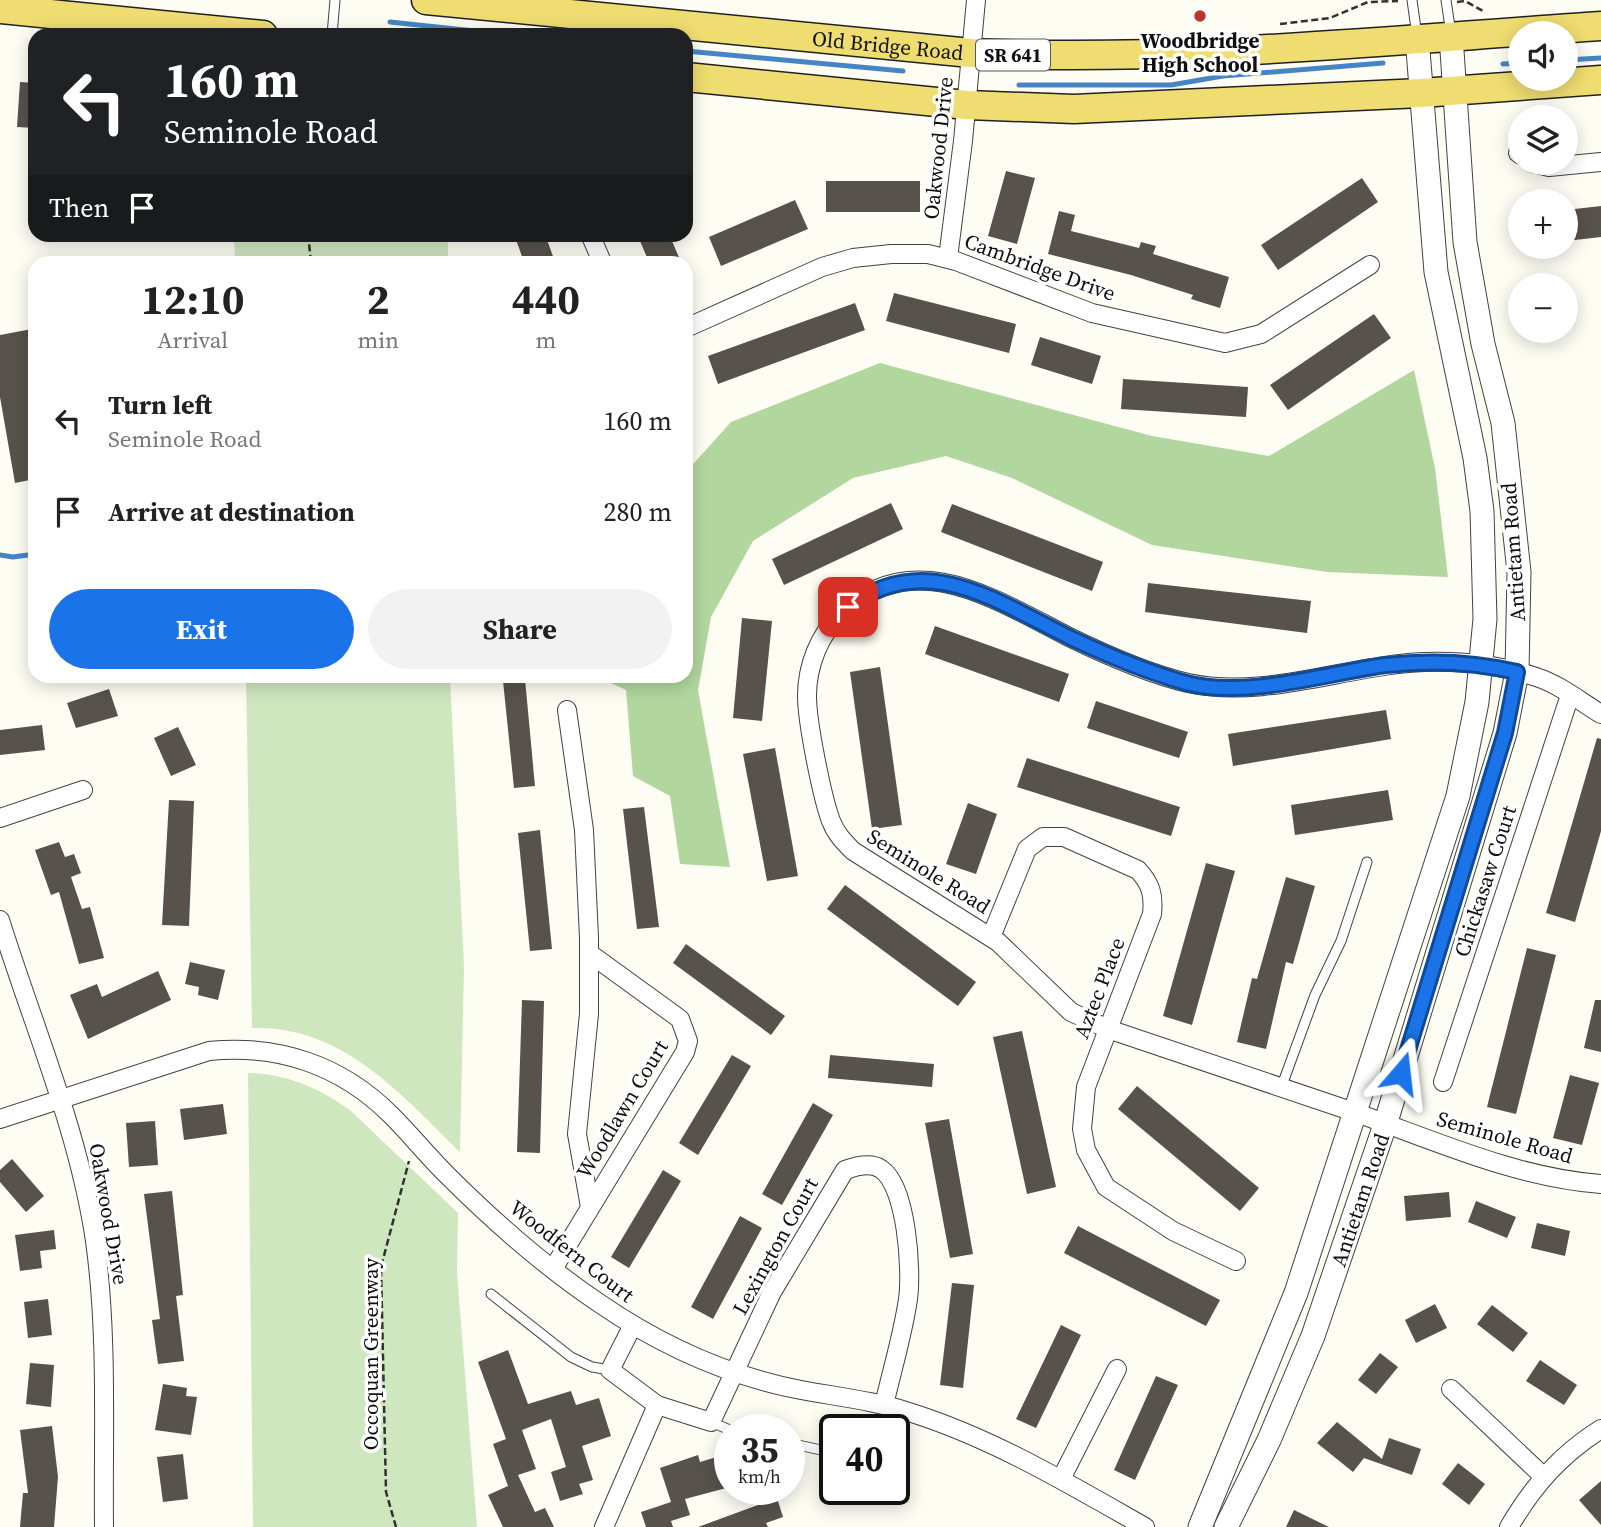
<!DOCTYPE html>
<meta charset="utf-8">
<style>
body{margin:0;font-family:"Source Serif 4",serif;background:#f2f2f2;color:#222;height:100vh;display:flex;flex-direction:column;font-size:26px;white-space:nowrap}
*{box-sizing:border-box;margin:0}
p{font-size:23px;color:#767676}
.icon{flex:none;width:38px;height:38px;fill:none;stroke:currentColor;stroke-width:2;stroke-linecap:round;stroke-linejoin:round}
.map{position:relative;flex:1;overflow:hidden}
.side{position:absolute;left:28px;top:256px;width:665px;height:427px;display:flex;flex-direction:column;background:#fff;border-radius:21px;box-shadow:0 4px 18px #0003}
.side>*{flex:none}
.banner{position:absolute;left:28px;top:28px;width:665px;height:214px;border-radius:21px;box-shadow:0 4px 18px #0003;background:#202124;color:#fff;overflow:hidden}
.tools{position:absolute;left:1508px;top:21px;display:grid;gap:14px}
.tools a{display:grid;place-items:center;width:70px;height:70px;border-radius:50%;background:#fff;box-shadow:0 4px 18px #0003;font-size:35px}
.speed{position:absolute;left:714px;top:1414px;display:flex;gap:14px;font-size:35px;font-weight:700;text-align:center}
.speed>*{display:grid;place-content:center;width:91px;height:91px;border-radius:50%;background:#fff;box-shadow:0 4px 18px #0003;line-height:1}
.speed small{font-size:18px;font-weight:400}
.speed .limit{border:4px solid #111;border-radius:10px;background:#fff;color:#111}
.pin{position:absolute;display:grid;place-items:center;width:60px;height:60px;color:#fff;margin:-30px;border-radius:14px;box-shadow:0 4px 10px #0006}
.me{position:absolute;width:77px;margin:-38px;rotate:17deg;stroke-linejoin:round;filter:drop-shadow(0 0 5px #0008)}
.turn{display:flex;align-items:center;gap:24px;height:147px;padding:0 21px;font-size:32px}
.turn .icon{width:91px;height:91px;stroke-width:2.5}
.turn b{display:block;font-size:49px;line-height:60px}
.then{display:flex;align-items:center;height:66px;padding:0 21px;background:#0003;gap:14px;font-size:26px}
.eta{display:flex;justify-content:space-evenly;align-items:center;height:119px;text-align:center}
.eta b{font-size:42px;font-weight:700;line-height:49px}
.primary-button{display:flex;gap:14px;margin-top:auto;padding:14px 21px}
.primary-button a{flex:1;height:80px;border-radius:42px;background:#1a73e8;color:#fff;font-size:28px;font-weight:700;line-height:80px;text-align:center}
.primary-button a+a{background:#f2f2f2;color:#222}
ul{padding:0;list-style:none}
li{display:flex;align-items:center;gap:21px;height:91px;padding:0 21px}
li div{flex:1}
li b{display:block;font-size:26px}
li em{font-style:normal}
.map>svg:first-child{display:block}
</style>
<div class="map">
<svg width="1601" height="1527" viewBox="0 0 1601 1527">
<rect width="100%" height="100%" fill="#fefdf3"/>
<g fill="#cfe7be">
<path d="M234 235H448V262H235Z"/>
<path d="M246 676H450L464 967 460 1152C401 1094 342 1025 252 1028Z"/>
<path d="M248 1073C287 1074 320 1088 351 1111L458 1213 457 1272 477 1527H253Z"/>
</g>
<path fill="#b2d79e" d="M880 363 1152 436 1269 456 1414 370 1435 468 1448 577 1327 572 1152 545 1012 478 946 456 853 478 753 541 711 617 698 690 730 867 680 864 670 796 633 776 626 690 596 676H686V472L731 422Z"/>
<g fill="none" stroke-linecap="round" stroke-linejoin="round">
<g stroke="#4685c5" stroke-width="5">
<path d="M390 22 512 35"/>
<path d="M686 51 903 71"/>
<path d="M1566 60 1601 58"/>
<path d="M1503 64 1521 63"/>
<path d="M1019 85H1171L1223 76 1383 63"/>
<path d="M0 555 13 557 35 554"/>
</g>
</g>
<g fill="#57524c">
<path d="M20 82 35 83V128L17 127Z"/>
<path d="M1006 171 1035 178 1017 244 988 236Z"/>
<path d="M1362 178 1378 202 1278 270 1261 245Z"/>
<rect x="826" y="181" width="94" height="31"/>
<path d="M795 200 808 229 721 266 709 237Z"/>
<path d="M1601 206V237L1566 241V210Z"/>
<path d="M1059 211 1075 215 1071 231 1139 248 1141 242 1156 246 1153 254 1229 277 1220 308 1191 299 1193 295 1131 275 1048 254Z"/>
<path d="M514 234H545L555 262H524Z"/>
<path d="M637 234H669L681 262H649Z"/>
<path d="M894 293 1016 324 1009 353 886 321Z"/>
<path d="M855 303 865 330 718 384 708 356Z"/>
<path d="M1374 314 1391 338 1288 410 1270 385Z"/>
<path d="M32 329 35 345V479L15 483 0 397V335Z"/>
<path d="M1040 337 1101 356 1092 384 1031 365Z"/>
<path d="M1123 379 1248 387 1246 417 1121 409Z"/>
<path d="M891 503 903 529 784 585 772 559Z"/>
<path d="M952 504 1103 562 1092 591 941 532Z"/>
<path d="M1148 583 1311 601 1307 633 1145 612Z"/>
<path d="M742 618 772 621 762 721 733 718Z"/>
<path d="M935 626 1069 674 1059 702 925 654Z"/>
<path d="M880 667 902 825 872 829 850 672Z"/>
<path d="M525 679 535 786 514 788 503 681Z"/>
<path d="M109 689 118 716 76 728 67 703Z"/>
<path d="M1096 701 1188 732 1179 758 1087 728Z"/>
<path d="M1386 710 1391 739 1233 766 1228 734Z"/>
<path d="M42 725 45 750 0 755V730Z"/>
<path d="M178 727 196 765 171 776 154 738Z"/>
<path d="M1597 738 1601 739V831L1575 922 1546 913Z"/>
<path d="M775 748 798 876 767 881 743 754Z"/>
<path d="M1027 758 1180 807 1171 836 1017 787Z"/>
<path d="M1388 790 1393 820 1295 835 1291 805Z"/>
<path d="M169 800 194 801 189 926 162 925Z"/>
<path d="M968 803 997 814 976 874 946 864Z"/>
<path d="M644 807 659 927 637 929 623 809Z"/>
<path d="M540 830 552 949 530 951 518 833Z"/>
<path d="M59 842 65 857 74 854 81 873 71 877 82 909 90 907 104 958 79 964 59 892 51 895 35 850Z"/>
<path d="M1206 863 1235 871 1192 1025 1163 1016Z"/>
<path d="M1286 877 1315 886 1293 964 1286 962 1266 1049 1237 1042 1252 978 1257 979Z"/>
<path d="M845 885 976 982 958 1006 827 909Z"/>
<path d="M686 944 785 1016 771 1035 673 963Z"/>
<path d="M1527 948 1556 955 1516 1114 1487 1107Z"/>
<path d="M190 962 225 970 218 1000 198 995 199 987 185 984Z"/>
<path d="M158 971 171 1000 88 1039 70 995 97 984 102 997Z"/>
<path d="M522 1000 544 1001 540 1153 517 1152Z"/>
<path d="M1595 1000H1601V1052L1584 1048Z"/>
<path d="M1022 1031 1056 1187 1027 1194 993 1037Z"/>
<path d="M732 1055 751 1066 698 1155 679 1143Z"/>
<path d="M830 1055 934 1064 932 1087 828 1078Z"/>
<path d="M1570 1075 1599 1083 1582 1145 1553 1138Z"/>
<path d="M1137 1086 1259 1188 1240 1211 1118 1109Z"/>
<path d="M813 1103 833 1115 782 1205 762 1194Z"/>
<path d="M223 1104 227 1134 184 1140 180 1109Z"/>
<path d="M949 1119 973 1254 950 1258 925 1123Z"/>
<path d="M155 1121 158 1165 129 1167 126 1123Z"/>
<path d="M12 1159 44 1196 26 1212 0 1182V1170Z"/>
<path d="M663 1170 681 1181 629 1268 611 1257Z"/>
<path d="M172 1191 183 1295 176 1296 184 1361 158 1364 152 1320 160 1319 144 1194Z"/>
<path d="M1449 1192 1451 1217 1406 1221 1404 1196Z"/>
<path d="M1476 1201 1516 1217 1507 1238 1468 1222Z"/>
<path d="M740 1216 762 1228 713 1319 691 1307Z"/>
<path d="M1537 1223 1570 1231 1565 1256 1531 1248Z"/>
<path d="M1078 1226 1220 1300 1206 1326 1064 1253Z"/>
<path d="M54 1230 56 1249 40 1251 42 1268 20 1271 15 1235Z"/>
<path d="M952 1283 974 1285 963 1388 940 1385Z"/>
<path d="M48 1299 52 1335 28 1338 24 1302Z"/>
<path d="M1435 1304 1447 1328 1416 1343 1405 1320Z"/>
<path d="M1492 1305 1528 1333 1513 1352 1477 1324Z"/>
<path d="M1061 1325 1081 1335 1036 1428 1016 1419Z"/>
<path d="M508 1350 528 1404 571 1391 576 1405 599 1398 611 1436 582 1446 593 1480 579 1484 583 1494 560 1501 551 1472 566 1467 551 1419 522 1430 536 1469 518 1475 535 1512 545 1508 554 1527H503L488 1495 508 1486 493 1444 506 1439 478 1362Z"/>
<path d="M1380 1353 1398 1367 1376 1394 1358 1380Z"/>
<path d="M1540 1360 1577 1385 1564 1405 1526 1381Z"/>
<path d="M30 1363 54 1365 51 1407 26 1404Z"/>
<path d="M1156 1376 1178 1385 1135 1480 1114 1470Z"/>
<path d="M163 1384 187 1388 186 1396 197 1397 191 1435 155 1430Z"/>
<path d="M1337 1422 1382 1459 1389 1438 1421 1449 1412 1475 1364 1458 1353 1472 1317 1443Z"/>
<path d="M52 1426 58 1477 54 1527H20L23 1493H28L20 1430Z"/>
<path d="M183 1454 188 1499 163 1502 157 1457Z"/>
<path d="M698 1455 700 1462 720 1456 730 1487 685 1499 690 1515 671 1521 673 1527H646L641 1512 671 1502 660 1468Z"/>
<path d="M1458 1463 1485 1484 1469 1505 1442 1484Z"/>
<path d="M1601 1481V1525L1579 1500Z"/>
<path d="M777 1498 783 1517 766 1523 768 1527H698Z"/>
<path d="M1294 1510 1329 1527H1286Z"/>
</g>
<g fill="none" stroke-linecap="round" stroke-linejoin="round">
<g stroke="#424242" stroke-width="11">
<g id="service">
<path d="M1412 0 1417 36"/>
<path d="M1446 0 1451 34"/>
<path d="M332 35 335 0"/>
<path d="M1281 1088 1315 995 1341 941 1367 862"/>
<path d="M491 1294 571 1357 592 1367 610 1370"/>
<path d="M711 1422 730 1430"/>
<path d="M789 1443 821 1450"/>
</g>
</g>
<g stroke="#424242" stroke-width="20">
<g id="minor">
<path d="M1518 153 1521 155"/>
<path d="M1533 163 1549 167 1601 162"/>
<path d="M590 234 602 262"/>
<path d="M948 258 963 141 976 0"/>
<path d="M686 328 822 267 853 258 891 254H928L956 261 1092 313 1225 343 1261 334 1370 265"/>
<path d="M567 710 584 830 589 938V1014L577 1134 590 1207"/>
<path d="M1601 714C1581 702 1559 684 1536 677 1489 661 1434 658 1384 666 1321 675 1253 697 1188 683 1149 674 1106 655 1069 637 998 601 912 543 841 614 819 635 807 666 807 696 807 722 822 797 831 821 836 834 844 842 853 851L998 942 1071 1012 1108 1029C1189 1056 1270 1083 1351 1111 1431 1139 1516 1178 1601 1184"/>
<path d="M0 818 83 790"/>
<path d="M0 920C33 1026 79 1131 95 1241 108 1335 103 1432 104 1527"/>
<path d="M991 937 1027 849 1043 837H1064L1138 870C1151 884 1154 895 1152 914L1086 1087 1082 1129 1086 1150 1106 1187 1173 1231 1236 1261"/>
<path d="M1443 1082 1570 695"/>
<path d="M0 1119 209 1051C278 1044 341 1065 391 1115 410 1134 427 1155 446 1174 493 1221 544 1266 599 1303 660 1345 728 1376 801 1390 839 1397 876 1401 912 1413 994 1439 1071 1485 1145 1527"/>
<path d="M553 1269 685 1052 688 1041 680 1019 589 953"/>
<path d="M633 1325 610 1370 657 1405 711 1422 772 1292 845 1170C856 1166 871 1162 881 1169 907 1186 912 1271 908 1299 903 1334 892 1370 884 1405"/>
<path d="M1451 1389 1543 1476"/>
<path d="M1061 1479 1117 1369"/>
<path d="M604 1527 657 1405"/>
<path d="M1509 1527C1533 1486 1561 1454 1601 1429"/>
</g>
</g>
<g stroke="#424242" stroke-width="25">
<g id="tertiary">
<path d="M1200 1527 1296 1293 1458 796 1477 702 1485 619 1482 511 1475 458 1436 272 1417 38"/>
<path id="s1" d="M1226 1527 1269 1440 1313 1336 1385 1125 1505 733 1517 672 1519 572 1503 423 1483 344 1465 242 1451 36"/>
</g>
</g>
<g stroke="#202020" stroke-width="31">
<g id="primary">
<path id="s2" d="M426 0 971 53C1181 62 1391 40 1601 26"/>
<path d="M0 9 263 35"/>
<path d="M686 77 967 105 1074 109 1421 93 1601 80"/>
</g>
</g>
<g stroke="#313131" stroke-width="2.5" stroke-dasharray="7 3.5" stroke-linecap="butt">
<path d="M1457 2 1465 1 1483 11"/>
<path d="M1280 24 1330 18 1368 2 1398 1"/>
<path d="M308 234 311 262"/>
<path d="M396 1527 386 1492 381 1267 409 1161"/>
</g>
<use href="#service" stroke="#fff" stroke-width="9"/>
<use href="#minor" stroke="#fff" stroke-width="18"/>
<use href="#tertiary" stroke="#fff" stroke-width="23"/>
<use href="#primary" stroke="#efdd71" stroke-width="28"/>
</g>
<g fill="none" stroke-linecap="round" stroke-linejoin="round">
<g stroke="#114b97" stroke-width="18">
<path id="route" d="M848 607C927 548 998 603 1073 639 1109 656 1148 672 1186 683 1245 699 1327 673 1386 665 1431 660 1474 662 1517 672L1505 733 1401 1073"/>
</g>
<use href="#route" stroke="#1a73e8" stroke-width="12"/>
</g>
<circle fill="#b73730" stroke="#fff" stroke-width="2.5" cx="1200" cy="16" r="7"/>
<g text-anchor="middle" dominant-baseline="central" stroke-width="7" stroke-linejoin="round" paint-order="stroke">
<rect fill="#fff" stroke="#575757" stroke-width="2" x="976" y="39.5" width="74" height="31" rx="5"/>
<g font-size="19" font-weight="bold" fill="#0f0f0f">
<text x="1013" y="55">SR 641</text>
</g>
<g font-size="21" font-weight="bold" fill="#0f0f0f" stroke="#fff">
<text x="1200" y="40">Woodbridge<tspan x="1200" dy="24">High School</tspan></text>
</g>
<g font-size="21" fill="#0f0f0f" stroke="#fff">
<text stroke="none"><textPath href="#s2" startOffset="464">Old Bridge Road</textPath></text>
<text transform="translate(938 148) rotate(-84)">Oakwood Drive</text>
<text transform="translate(1040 267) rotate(20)">Cambridge Drive</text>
<text transform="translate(1513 552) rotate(-94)">Antietam Road</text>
<text transform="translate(929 871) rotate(32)">Seminole Road</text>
<text transform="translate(1485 881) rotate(-72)">Chickasaw Court</text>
<text transform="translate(1099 988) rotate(-69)">Aztec Place</text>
<text transform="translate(622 1109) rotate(-59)">Woodlawn Court</text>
<text transform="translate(1505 1137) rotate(16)">Seminole Road</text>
<text stroke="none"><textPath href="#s1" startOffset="354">Antietam Road</textPath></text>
<text transform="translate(109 1214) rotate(80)">Oakwood Drive</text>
<text transform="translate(775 1246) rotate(-61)">Lexington Court</text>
<text transform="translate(572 1251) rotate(38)">Woodfern Court</text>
<text transform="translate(370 1354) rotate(-90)">Occoquan Greenway</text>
</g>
</g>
</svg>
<div class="tools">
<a><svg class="icon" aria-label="sound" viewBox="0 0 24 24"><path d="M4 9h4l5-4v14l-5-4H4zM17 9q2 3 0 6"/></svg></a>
<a><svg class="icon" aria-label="layers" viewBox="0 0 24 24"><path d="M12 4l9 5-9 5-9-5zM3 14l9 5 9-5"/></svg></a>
<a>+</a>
<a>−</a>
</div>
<div class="speed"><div>35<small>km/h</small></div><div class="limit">40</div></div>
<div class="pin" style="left:848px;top:607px;background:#d93025"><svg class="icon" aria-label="arrive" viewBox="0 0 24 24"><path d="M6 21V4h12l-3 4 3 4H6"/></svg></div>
<svg class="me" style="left:1401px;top:1073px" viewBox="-20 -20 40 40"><path d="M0-17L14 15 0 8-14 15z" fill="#1a73e8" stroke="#fff" stroke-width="4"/></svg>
<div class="banner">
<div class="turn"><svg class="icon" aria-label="left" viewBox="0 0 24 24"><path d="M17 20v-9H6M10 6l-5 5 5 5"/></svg><div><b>160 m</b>Seminole Road</div></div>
<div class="then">Then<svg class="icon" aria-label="arrive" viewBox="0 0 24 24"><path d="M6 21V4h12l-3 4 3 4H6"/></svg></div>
</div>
<section class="side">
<div class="eta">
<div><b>12:10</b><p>Arrival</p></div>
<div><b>2</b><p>min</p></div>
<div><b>440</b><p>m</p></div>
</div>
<ul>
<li><svg class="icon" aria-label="left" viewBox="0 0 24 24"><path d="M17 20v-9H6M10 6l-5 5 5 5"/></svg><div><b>Turn left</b><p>Seminole Road</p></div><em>160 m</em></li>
<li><svg class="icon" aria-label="arrive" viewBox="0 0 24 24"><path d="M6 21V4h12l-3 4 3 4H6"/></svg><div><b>Arrive at destination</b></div><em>280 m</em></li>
</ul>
<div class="primary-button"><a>Exit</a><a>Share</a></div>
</section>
</div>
